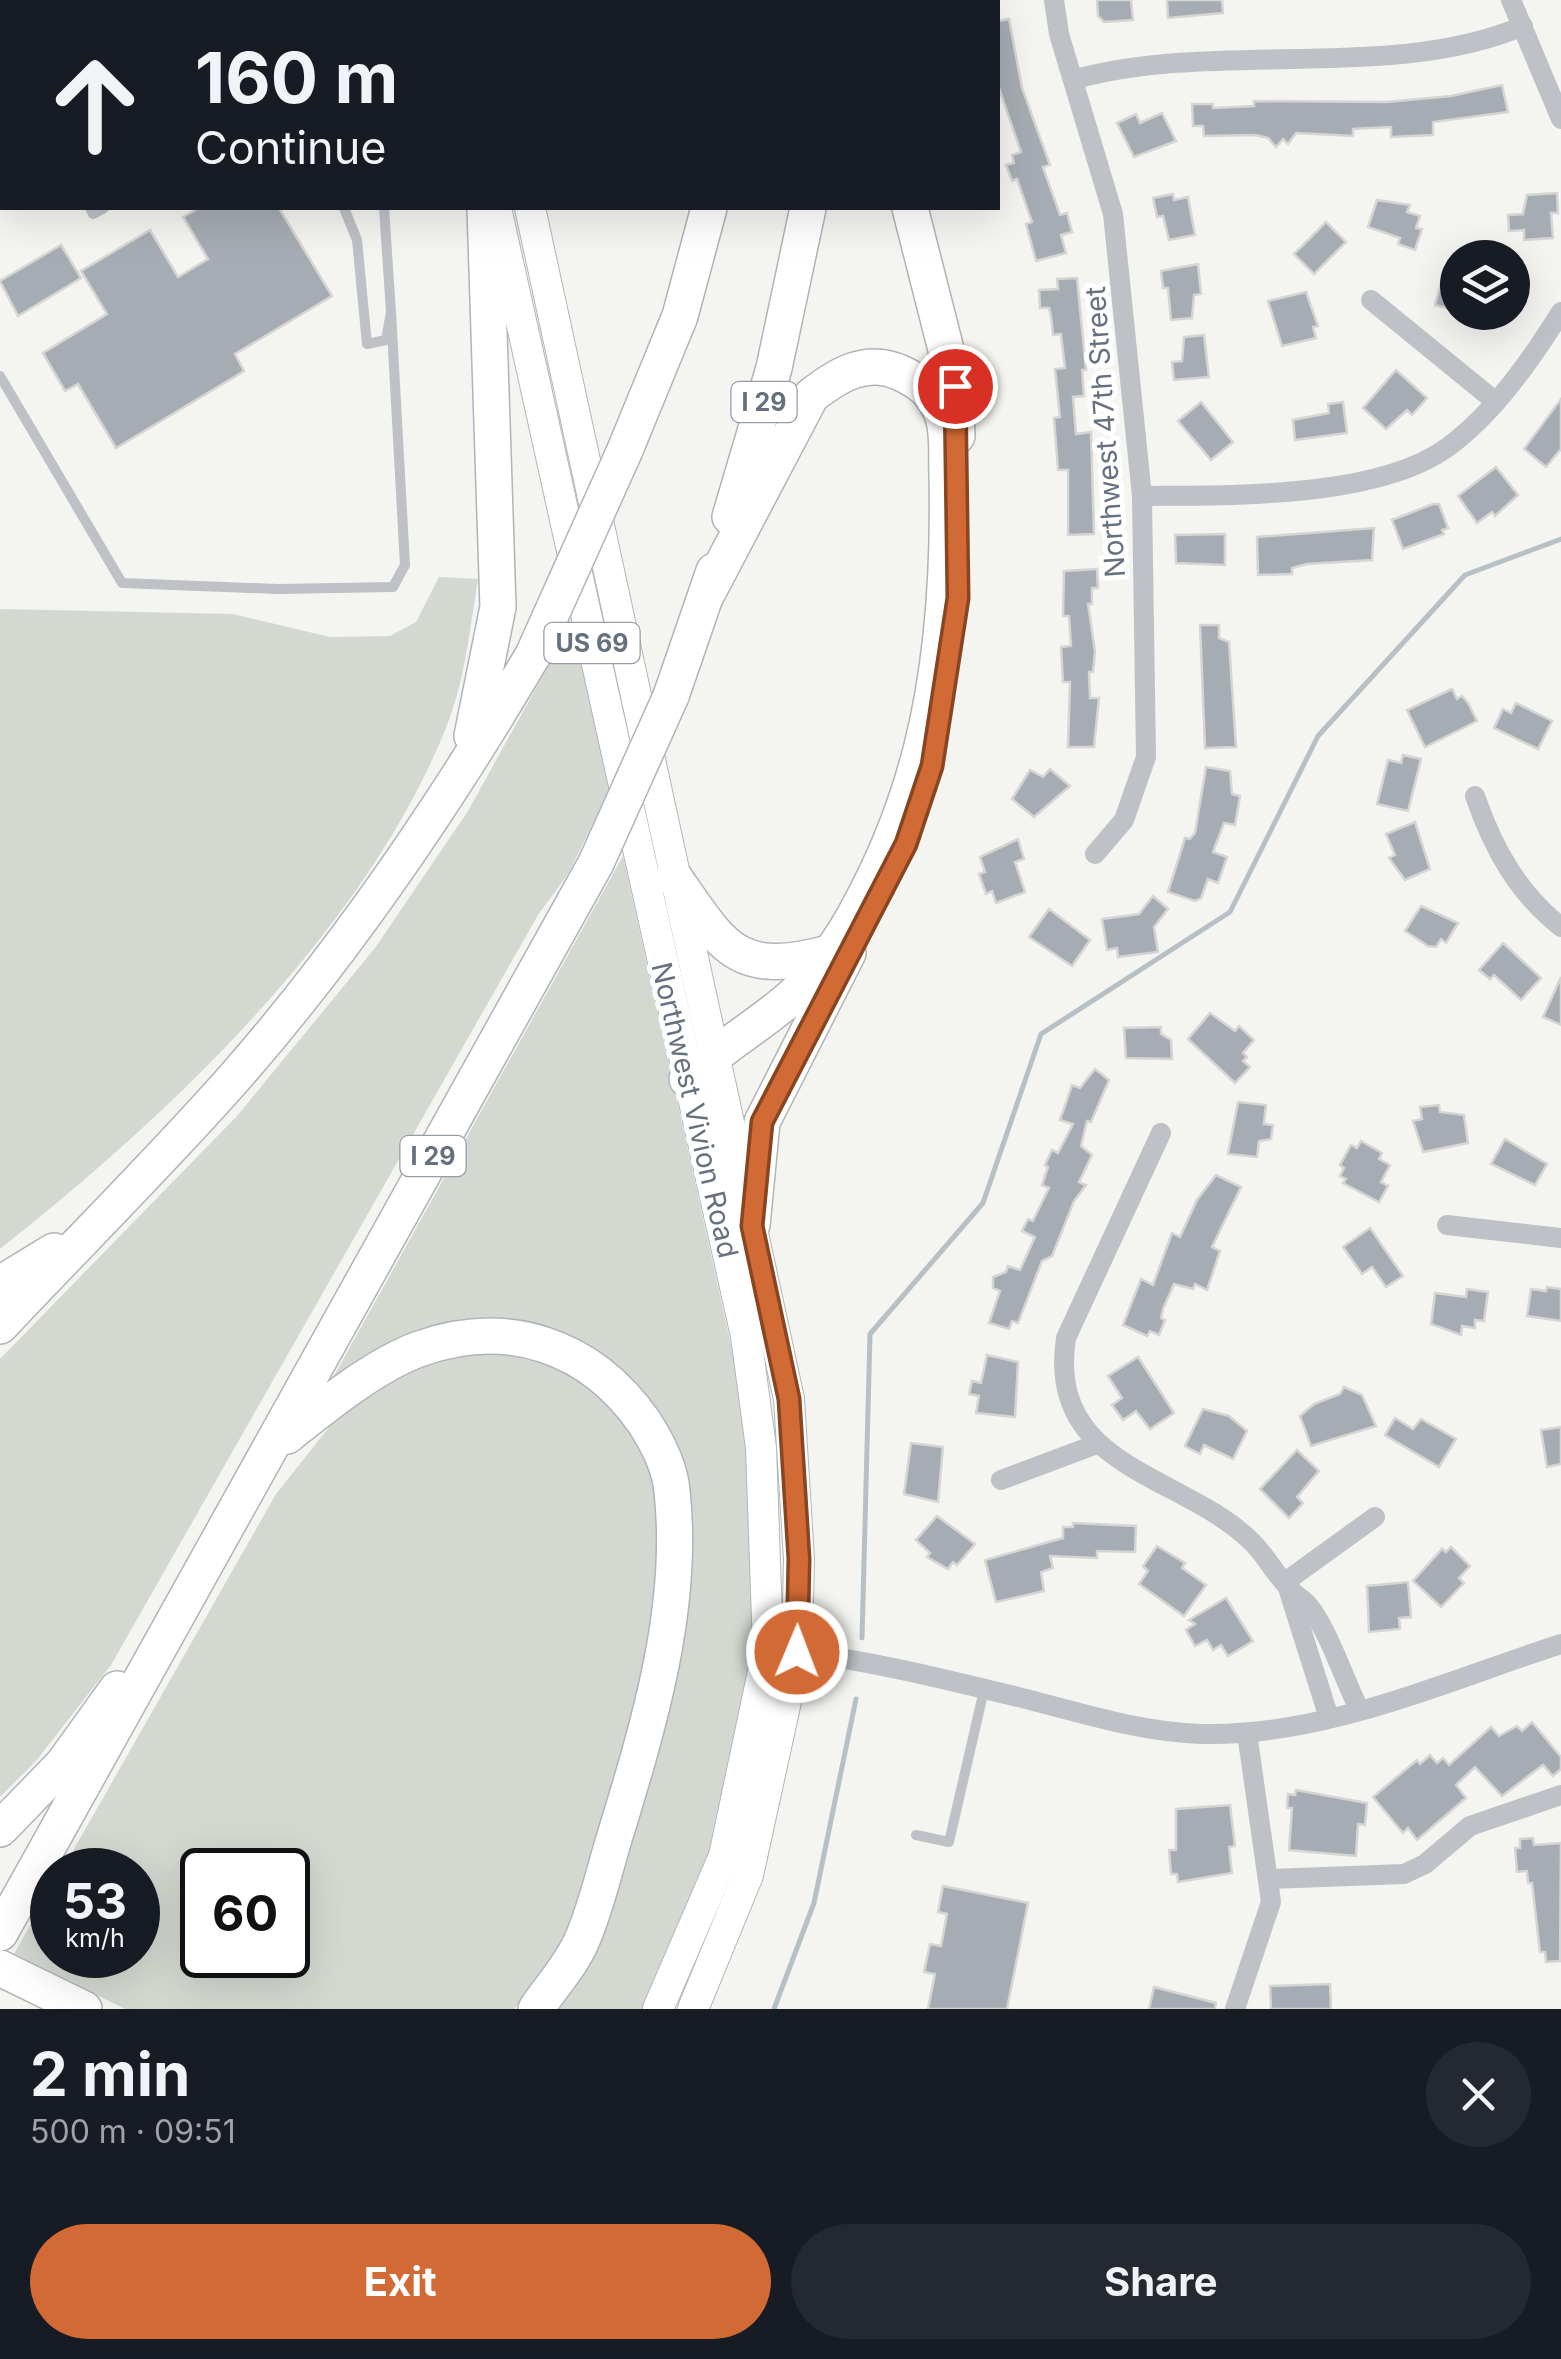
<!DOCTYPE html>
<meta charset="utf-8">
<style>
body{margin:0;font-family:Inter,sans-serif;background:#242831;color:#f1f3f6;height:100vh;display:flex;flex-direction:column;font-size:38px;white-space:nowrap}
*{box-sizing:border-box;margin:0}
p{font-size:32px;color:#9ea1a6}
.icon{flex:none;width:55px;height:55px;fill:none;stroke:currentColor;stroke-width:2;stroke-linecap:round;stroke-linejoin:round}
.map{position:relative;height:2009px;overflow:hidden}
.drawer{display:flex;flex-direction:column;background:#171b24;flex:1}
.drawer>*{flex:none}
.hud{position:absolute;left:0px;top:0px;width:1000px;height:210px;box-shadow:0 10px 40px #0002;background:#171b24;color:#f1f3f6;overflow:hidden}
.controls{position:absolute;left:1440px;top:240px;display:grid;gap:20px}
.controls a{display:grid;place-items:center;width:90px;height:90px;border-radius:50%;background:#171b24;box-shadow:0 10px 40px #0002;font-size:50px}
.speed{position:absolute;left:30px;top:1848px;display:flex;gap:20px;font-size:50px;font-weight:700;text-align:center}
.speed>*{display:grid;place-content:center;width:130px;height:130px;border-radius:50%;background:#171b24;box-shadow:0 10px 40px #0002;line-height:1}
.speed small{font-size:25px;font-weight:400}
.speed .limit{border:5px solid #111;border-radius:15px;background:#fff;color:#111}
.pin{position:absolute;display:grid;place-items:center;width:85px;height:85px;color:#fff;margin:-42px;border:5px solid #fff;border-radius:50%;box-shadow:0 2px 10px #0007}
.me{position:absolute;width:110px;margin:-55px;rotate:1deg;stroke-linejoin:round;filter:drop-shadow(0 0 8px #0008)}
.turn{display:flex;align-items:center;gap:35px;height:210px;padding:0 30px;font-size:45px}
.turn .icon{width:130px;height:130px;stroke-width:2.5}
.turn b{display:block;font-size:70px;line-height:85px}
.round{display:grid;place-items:center;flex:none;width:105px;height:105px;border-radius:52px;background:#242831}
.head{display:flex;align-items:center;justify-content:space-between;height:170px;padding:0 30px}
h1{font-size:60px;font-weight:700;line-height:75px}
.button{display:flex;gap:20px;margin-top:auto;padding:20px 30px}
.button a{flex:1;height:115px;border-radius:60px;background:#d16a34;color:#fff;font-size:40px;font-weight:700;line-height:115px;text-align:center}
.button a+a{background:#242831;color:#f1f3f6}
.map>svg:first-child{display:block}
</style>
<div class="map">
<svg width="1561" height="2009" viewBox="0 0 1561 2009">
<rect width="100%" height="100%" fill="#f4f4f1"/>
<g fill="#d3d9d1" fill-rule="evenodd">
<path d="M439 577 478 579C470 628 465 681 446 728 364 931 170 1115 0 1249V609L233 614 330 637 390 636 416 622Z"/>
<path d="M572 623 610 789 568 874 538 915 111 1665 36 1761 0 1797V1359L237 1116 375 948 468 811Z"/>
<path d="M623 856 744 1404 754 1547 752 1633 738 1736 715 1834 688 1910 643 2009H557C611 1895 661 1784 674 1657 681 1592 675 1524 675 1459L547 1333 342 1380 334 1376Z"/>
<path d="M507 1348C557 1367 594 1378 629 1421 701 1509 636 1728 605 1826 597 1852 591 1881 579 1906 563 1942 540 1979 515 2009H125L14 1954 52 1886V1955H138V1870H62L276 1494 338 1416 424 1360ZM202 1870H288V1955H202Z"/>
</g>
<g fill="none" stroke-linecap="round" stroke-linejoin="round">
<g stroke="#b7c0c5" stroke-width="5">
<path d="M862 1638 870 1334 983 1203 1041 1034 1230 912 1318 736 1465 575 1561 539"/>
<path d="M774 2009 814 1903 856 1699"/>
</g>
</g>
<g fill="#a6acb3" stroke="#d5d6d4" stroke-width="2.5">
<path d="M1097 0H1131L1133 20 1104 22 1098 16Z"/>
<path d="M1167 0H1222L1223 13 1168 18Z"/>
<path d="M1009 19 1022 88 1050 165 1043 167 1060 215 1067 213 1072 232 1061 235 1066 253 1036 261 1026 224 1032 222 1017 179 1012 181 1006 165 1014 163 1012 155 1021 152 998 85V21Z"/>
<path d="M1502 85 1508 112 1433 122V135L1391 137V127L1353 129V136L1296 133 1288 144 1283 139 1276 147 1268 138 1255 135 1204 136 1203 126H1193L1192 104H1213V108L1254 106V101L1386 102 1451 96Z"/>
<path d="M1162 113 1176 141 1134 157 1117 123 1136 114 1140 123Z"/>
<path d="M1557 193 1558 213H1551L1553 238 1524 240V230L1509 231 1508 215 1523 214 1527 195Z"/>
<path d="M1173 194 1174 200 1188 197 1195 235 1169 240 1163 216 1157 217 1153 198Z"/>
<path d="M1377 200 1410 205 1407 212 1420 216 1416 228 1422 229 1415 250 1398 244 1400 238 1368 227Z"/>
<path d="M199 208H279L332 296 235 354 244 371 116 448 78 384 65 391 43 353 107 314 81 271 150 230 178 277 208 259 183 217Z"/>
<path d="M1326 222 1346 242 1314 274 1294 254Z"/>
<path d="M61 245 81 278 18 316 0 281Z"/>
<path d="M1198 264 1201 294 1194 295 1192 318 1171 320 1168 288H1163L1161 271Z"/>
<path d="M1443 275 1458 279V311L1435 305Z"/>
<path d="M1077 278 1086 370H1082L1084 396 1073 397 1076 434 1091 432 1094 534 1068 535V470H1058L1054 418 1060 417 1055 369 1065 368 1061 334 1053 335 1051 316 1049 308H1040L1039 290 1058 289 1057 279Z"/>
<path d="M1306 292 1318 326 1313 327 1316 338 1282 346 1268 301Z"/>
<path d="M1204 335 1209 377 1174 380 1172 362 1182 361 1184 337Z"/>
<path d="M1396 370 1427 398 1412 415 1407 410 1386 429 1363 408Z"/>
<path d="M1561 399V449L1546 467 1524 449Z"/>
<path d="M1201 402 1233 442 1211 460 1178 421Z"/>
<path d="M1343 402 1347 433 1295 440 1293 420 1329 413 1328 404Z"/>
<path d="M1496 467 1518 495 1495 516 1492 512 1477 523 1458 496Z"/>
<path d="M1433 504H1439L1448 528 1442 530 1444 534 1403 549 1392 520Z"/>
<path d="M1374 528 1372 560 1307 564 1292 568V574L1258 575 1257 537Z"/>
<path d="M1225 534V565L1176 563 1175 535Z"/>
<path d="M1097 569 1098 588H1092V604H1088L1095 651 1093 672H1089L1090 698H1099L1094 747H1068L1070 682H1063L1061 647 1071 646 1069 616H1063L1064 571Z"/>
<path d="M1200 625H1219V638L1229 642 1236 747 1205 748Z"/>
<path d="M1452 689 1457 699 1462 696 1468 703 1477 721 1425 747 1407 710Z"/>
<path d="M1516 703 1552 721 1538 749 1494 728 1503 709 1511 713Z"/>
<path d="M1403 755 1421 759 1408 811 1377 804 1388 760 1401 763Z"/>
<path d="M1206 767 1230 771 1232 794 1240 796 1235 825 1224 823 1213 852 1227 857 1218 883 1208 879 1201 898 1195 901 1168 892 1185 838 1190 839 1195 833Z"/>
<path d="M1050 769 1070 786 1034 817 1012 799 1030 770 1043 777Z"/>
<path d="M1415 822 1430 869 1405 880 1389 858 1395 855 1386 834Z"/>
<path d="M1018 839 1024 859 1015 862 1025 892 996 903 992 891 986 894 979 874 985 872 980 857Z"/>
<path d="M1153 896 1168 909 1154 927 1158 952 1118 957 1117 948 1107 950 1102 919 1139 914Z"/>
<path d="M1421 906 1458 923 1446 943 1441 939 1436 947 1428 946 1405 931Z"/>
<path d="M1049 909 1090 940 1072 966 1029 937Z"/>
<path d="M1503 943 1541 978 1521 1000 1494 975 1490 979 1479 970Z"/>
<path d="M1561 977V1025L1543 1017Z"/>
<path d="M1210 1013 1235 1031 1239 1026 1254 1040 1243 1053 1247 1057 1243 1061 1250 1067 1235 1083 1188 1039Z"/>
<path d="M1161 1027V1034L1171 1040 1172 1059 1126 1058 1124 1028Z"/>
<path d="M1095 1069 1109 1080 1091 1122 1087 1121 1081 1146 1092 1155 1079 1182 1086 1185 1074 1201 1052 1256 1042 1261 1018 1323 1012 1321 1009 1329 989 1323 1000 1291 993 1288V1277L1006 1272 1008 1266 1020 1270 1035 1237 1022 1231 1028 1219 1033 1221 1049 1188 1042 1185 1048 1167 1045 1165 1052 1150 1058 1153 1073 1124 1060 1120 1072 1085 1080 1088Z"/>
<path d="M1238 1102 1266 1105 1264 1124 1273 1125 1271 1139 1259 1141 1257 1157 1228 1154Z"/>
<path d="M1439 1105 1440 1112 1464 1115 1468 1143 1423 1152 1413 1121 1422 1119 1420 1107Z"/>
<path d="M1505 1139 1547 1164 1535 1185 1491 1164Z"/>
<path d="M1361 1141 1382 1153 1379 1159 1390 1165 1381 1182 1388 1186 1379 1202 1343 1183 1346 1179 1340 1176 1344 1168 1340 1165 1351 1145 1357 1148Z"/>
<path d="M1216 1175 1241 1187 1212 1247 1220 1251 1207 1290 1195 1284 1193 1289 1174 1284 1163 1309 1161 1318 1165 1320 1159 1335 1150 1331 1147 1336 1123 1325 1141 1279 1153 1285 1172 1233 1180 1237 1197 1200Z"/>
<path d="M1370 1228 1403 1276 1386 1287 1372 1267 1362 1274 1343 1247Z"/>
<path d="M1547 1287 1561 1289V1321L1527 1316 1531 1289 1546 1291Z"/>
<path d="M1467 1289 1488 1292 1484 1321 1475 1320V1328L1462 1326 1461 1335 1431 1324 1435 1293 1466 1297Z"/>
<path d="M987 1355 1018 1362 1015 1417 976 1413 979 1396 969 1394 972 1381 981 1383Z"/>
<path d="M1138 1357 1174 1413 1150 1429 1136 1411 1123 1420 1112 1405 1122 1398 1108 1376Z"/>
<path d="M1344 1387 1362 1395 1376 1426 1311 1446 1300 1416 1314 1404 1340 1394Z"/>
<path d="M1203 1409 1229 1416 1247 1431 1233 1459 1204 1445 1200 1454 1185 1446Z"/>
<path d="M1395 1418 1413 1429 1421 1419 1456 1439 1439 1467 1385 1435Z"/>
<path d="M1561 1427V1464L1547 1467 1541 1430Z"/>
<path d="M911 1443 943 1447 938 1502 904 1494Z"/>
<path d="M1297 1450 1319 1471 1297 1497 1303 1503 1289 1518 1260 1489Z"/>
<path d="M937 1516 975 1544 957 1565 953 1562 948 1569 927 1557 930 1553 916 1540Z"/>
<path d="M1073 1523 1136 1526 1135 1552 1097 1551V1558L1050 1556 1053 1568 1041 1572 1044 1591 996 1602 985 1560 1063 1538V1527H1073Z"/>
<path d="M1157 1546 1185 1563 1182 1568 1206 1585 1184 1616 1139 1584 1148 1571 1143 1566Z"/>
<path d="M1451 1547 1470 1566 1459 1578 1464 1583 1441 1607 1413 1581 1442 1549 1446 1552Z"/>
<path d="M1408 1582 1411 1617 1399 1618 1400 1629 1369 1632 1367 1586Z"/>
<path d="M1226 1598 1253 1641 1228 1656 1221 1645 1213 1650 1207 1640 1195 1646 1186 1630 1195 1624 1189 1620Z"/>
<path d="M1532 1722 1561 1757V1769L1553 1776 1543 1765 1502 1796 1475 1767 1456 1785 1466 1798 1417 1840 1408 1828 1403 1833 1373 1797 1417 1760 1420 1764 1430 1755 1437 1763 1443 1758 1449 1765 1491 1727 1499 1736 1517 1726 1522 1731Z"/>
<path d="M1296 1790 1367 1803 1365 1825 1358 1824 1356 1856 1289 1850 1292 1808H1287L1288 1794 1295 1795Z"/>
<path d="M1230 1805 1235 1846 1229 1847 1232 1873 1178 1882 1177 1874H1171L1169 1850H1176V1809Z"/>
<path d="M1533 1838 1534 1845 1561 1843 1560 1961 1546 1962 1545 1952H1540L1532 1883H1528L1527 1871 1517 1872 1515 1848H1520V1839Z"/>
<path d="M943 1886 1028 1903 1007 2009H928L935 1974 924 1972 930 1944 941 1946 947 1914 938 1912Z"/>
<path d="M1330 1984 1331 2009H1271L1270 1986Z"/>
<path d="M1154 1987 1216 2003 1215 2009H1149Z"/>
</g>
<g fill="none" stroke-linecap="round" stroke-linejoin="round">
<g stroke="#b2b5b9" stroke-width="32">
<g id="primary">
<path d="M450 0V2"/>
<path d="M482 0V2"/>
<path d="M496 208 746 1336 761 1448 768 1648 724 1856 658 2009"/>
<path d="M530 208 789 1399 799 1559 797 1651 748 1875 693 2009"/>
</g>
</g>
<g stroke="#b1b4b7" stroke-width="38">
<g id="motorway">
<path d="M868 0V2"/>
<path d="M758 2 759 0"/>
<path d="M833 2V0"/>
<path d="M910 208 955 385 957 436"/>
<path d="M625 450 680 316 709 208"/>
<path d="M730 517 774 368 808 208"/>
<path d="M671 696 714 571"/>
<path d="M472 736 498 607 485 208"/>
<path d="M674 877C723 947 736 978 829 953"/>
<path d="M687 1079C720 1047 761 1025 795 994 819 971 843 938 858 909 886 858 908 802 922 746 944 658 949 564 947 474 946 455 949 432 942 414 934 392 920 382 901 373 866 357 838 375 811 396L708 592"/>
<path d="M752 1225 762 1122 848 953"/>
<path d="M0 1284 54 1251"/>
<path d="M0 1326C78 1243 160 1162 235 1077 349 947 446 803 533 655"/>
<path d="M287 1436C323 1407 375 1365 419 1349 508 1317 591 1346 644 1422 657 1442 670 1467 672 1491 685 1608 648 1728 614 1839 604 1872 596 1908 582 1940 572 1964 551 1987 536 2009"/>
<path d="M0 1829 63 1764 117 1689"/>
<path d="M0 1933 596 863"/>
<path d="M0 1968 84 2009"/>
</g>
</g>
<g stroke="#bec1c5" stroke-width="10">
<path d="M262 0V2"/>
<path d="M343 0V2"/>
<path d="M186 2 190 0"/>
<path d="M0 132 2 130"/>
<path d="M90 208 93 214 104 208"/>
<path d="M344 208 357 240 367 344 386 340 391 312 384 208"/>
<path d="M0 376 122 583 278 589 393 587 405 565 391 312"/>
<path d="M916 1835 949 1842 984 1690"/>
</g>
<g stroke="#bec1c5" stroke-width="20">
<path d="M1054 0 1059 34 1113 214 1142 496 1146 757 1124 820 1095 854"/>
<path d="M1511 0 1561 119"/>
<path d="M1076 79C1218 40 1392 82 1523 26"/>
<path d="M1371 300 1496 402"/>
<path d="M1142 496C1229 495 1377 499 1448 447 1494 413 1531 360 1561 312"/>
<path d="M1475 796C1493 848 1517 892 1561 927"/>
<path d="M1161 1133 1066 1338C1046 1469 1182 1473 1252 1542 1267 1557 1276 1576 1291 1590 1296 1596 1303 1599 1308 1605 1328 1629 1344 1679 1359 1709"/>
<path d="M1447 1225 1561 1238"/>
<path d="M1001 1480 1097 1444"/>
<path d="M1285 1582 1375 1517"/>
<path d="M1288 1588 1329 1718"/>
<path d="M785 1650C869 1660 948 1680 1030 1700 1087 1715 1143 1732 1202 1734 1324 1737 1446 1681 1561 1644"/>
<path d="M1268 1879 1404 1874 1425 1864 1470 1826 1561 1795"/>
<path d="M1235 2009 1271 1902 1247 1733"/>
</g>
<use href="#primary" stroke="#fff" stroke-width="30"/>
<use href="#motorway" stroke="#fff" stroke-width="35"/>
<g stroke="#b1b4b7" stroke-width="38" stroke-linecap="butt">
<g id="motorway-bridge">
<path d="M533 655 625 450"/>
<path d="M596 863 671 696"/>
</g>
</g>
<use href="#motorway-bridge" stroke="#fff" stroke-width="35"/>
</g>
<g fill="none" stroke-linecap="round" stroke-linejoin="round">
<g stroke="#884522" stroke-width="25">
<path id="route" d="M797 1652 799 1559 789 1399 752 1226 762 1122 906 844 932 766 958 598 955 386"/>
</g>
<use href="#route" stroke="#d16a34" stroke-width="18"/>
</g>
<g text-anchor="middle" dominant-baseline="central" stroke-width="10" stroke-linejoin="round" paint-order="stroke">
<g fill="#fff" stroke="#949ca5" stroke-width="2.5">
<rect x="731.5" y="382" width="65" height="40" rx="8"/>
<rect x="544.5" y="623" width="95" height="40" rx="8"/>
<rect x="400.5" y="1136" width="65" height="40" rx="8"/>
</g>
<g font-size="25" font-weight="bold" fill="#66717f">
<text x="764" y="402">I 29</text>
<text x="592" y="643">US 69</text>
<text x="433" y="1156">I 29</text>
</g>
<g font-size="28" fill="#66717f" stroke="#fff">
<text transform="translate(1105 432) rotate(-94)">Northwest 47th Street</text>
<text transform="translate(695 1110) rotate(77)">Northwest Vivion Road</text>
</g>
</g>
</svg>
<div class="controls">
<a><svg class="icon" aria-label="layers" viewBox="0 0 24 24"><path d="M12 4l9 5-9 5-9-5zM3 14l9 5 9-5"/></svg></a>
</div>
<div class="speed"><div>53<small>km/h</small></div><div class="limit">60</div></div>
<div class="pin" style="left:955px;top:386px;background:#d93025"><svg class="icon" aria-label="arrive" viewBox="0 0 24 24"><path d="M6 21V4h12l-3 4 3 4H6"/></svg></div>
<svg class="me" style="left:797px;top:1652px" viewBox="-20 -20 40 40"><circle r="17" fill="#d16a34" stroke="#fff" stroke-width="3"/><path d="M0-11L8 9 0 5-8 9z" fill="#fff"/></svg>
<div class="hud">
<div class="turn"><svg class="icon" aria-label="ahead" viewBox="0 0 24 24"><path d="M12 20V5M6 11l6-6 6 6"/></svg><div><b>160 m</b>Continue</div></div>
</div>
</div>
<section class="drawer">
<div class="head"><div><h1>2 min</h1><p>500 m · 09:51</p></div><a class="round"><svg class="icon" aria-label="close" viewBox="0 0 24 24"><path d="M6 6l12 12M18 6L6 18"/></svg></a></div>
<div class="button"><a>Exit</a><a>Share</a></div>
</section>
